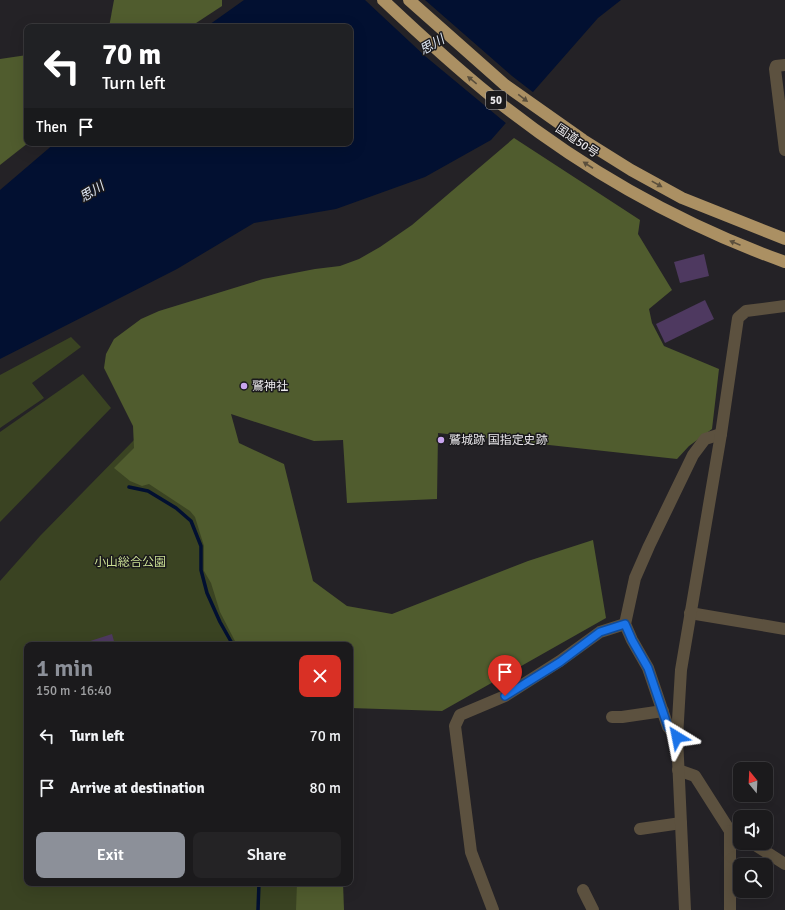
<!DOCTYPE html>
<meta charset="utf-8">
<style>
body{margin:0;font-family:Signika,"Noto Sans JP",sans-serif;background:#242325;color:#f1f3f6;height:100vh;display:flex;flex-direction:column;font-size:15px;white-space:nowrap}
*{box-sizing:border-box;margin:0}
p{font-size:13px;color:#a0a1a3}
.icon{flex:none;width:22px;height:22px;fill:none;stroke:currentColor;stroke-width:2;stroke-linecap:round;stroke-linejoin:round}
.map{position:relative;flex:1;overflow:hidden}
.sheet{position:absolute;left:24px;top:642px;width:329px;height:244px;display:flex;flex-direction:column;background:#1b1a1c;border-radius:8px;box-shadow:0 4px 16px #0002,0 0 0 1px #39383b}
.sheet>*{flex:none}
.guide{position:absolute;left:24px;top:24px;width:329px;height:122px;border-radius:8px;box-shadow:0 4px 16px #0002,0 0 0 1px #39383b;background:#202124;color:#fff;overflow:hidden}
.needle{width:26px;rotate:342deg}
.controls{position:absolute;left:733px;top:762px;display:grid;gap:8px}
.controls a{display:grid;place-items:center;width:40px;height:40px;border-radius:8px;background:#1b1a1c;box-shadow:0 4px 16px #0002,0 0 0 1px #39383b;font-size:20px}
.pin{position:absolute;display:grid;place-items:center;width:34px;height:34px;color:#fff;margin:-41px -17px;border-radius:50% 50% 50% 0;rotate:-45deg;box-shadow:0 0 4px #0007}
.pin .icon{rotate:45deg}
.me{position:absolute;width:44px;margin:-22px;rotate:325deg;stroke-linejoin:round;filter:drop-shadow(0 0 3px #0008)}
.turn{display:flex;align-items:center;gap:14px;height:84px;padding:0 12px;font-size:18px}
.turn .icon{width:52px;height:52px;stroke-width:2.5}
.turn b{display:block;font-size:28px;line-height:34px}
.then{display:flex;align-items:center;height:38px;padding:0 12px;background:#0003;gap:8px;font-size:15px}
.round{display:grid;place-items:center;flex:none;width:42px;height:42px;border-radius:8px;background:#242325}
.headline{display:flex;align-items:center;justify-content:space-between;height:68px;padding:0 12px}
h1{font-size:24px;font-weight:600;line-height:30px;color:#8c9099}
.button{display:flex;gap:8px;margin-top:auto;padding:8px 12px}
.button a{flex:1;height:46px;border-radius:8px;background:#8c9099;color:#fff;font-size:16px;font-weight:600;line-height:46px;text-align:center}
.button a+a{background:#242325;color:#f1f3f6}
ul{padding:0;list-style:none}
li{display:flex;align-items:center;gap:12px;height:52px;padding:0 12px}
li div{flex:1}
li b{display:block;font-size:15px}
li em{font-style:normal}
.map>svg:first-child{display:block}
</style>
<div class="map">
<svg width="785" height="910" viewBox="0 0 785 910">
<rect width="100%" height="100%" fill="#242226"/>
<g fill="#3a4322">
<path d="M71 337 81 347 32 383 44 398 0 428V375Z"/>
<path d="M83 374 111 408 0 522V432Z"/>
<path d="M134 440 182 491 213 537 246 645H27V883H309V910H0V581L40 536Z"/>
</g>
<g fill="#505c2e">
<path d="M114 0H222V6L190 27H109Z"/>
<path d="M27 55 28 143 0 165V59Z"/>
<path d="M514 138 640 220 638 234 672 290 649 309 652 323 664 346 719 369 712 429 689 446 677 459 438 433 437 499 347 503 343 440 314 441 231 414 239 443 284 464 313 581 347 606 392 614 528 561 593 540 606 618 442 711 350 708V645H237L220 612 211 583 204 571V546L195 517 190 511 149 484 142 486 130 481 114 468 134 448 133 426 104 368 106 354 114 339 141 319 159 311 263 279 315 269 340 266 359 259 380 247 412 225Z"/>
<path d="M297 883H343L344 910H296Z"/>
</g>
<path fill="#021031" d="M244 0H621L598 18 491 140 425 177 336 209 254 223 177 269 0 359V190L55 143H350V27H206Z"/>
<path fill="#242226" d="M365 0H425L512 76 534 93 507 124 425 56Z"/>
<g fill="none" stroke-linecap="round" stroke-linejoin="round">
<g stroke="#021031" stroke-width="3.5">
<path d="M129 487 148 491 176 508 191 521 201 546V570L207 593 220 622 233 645"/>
<path d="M258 910 259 883"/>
</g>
</g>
<g fill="#4e3960">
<path d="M704 254 709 276 680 283 674 262Z"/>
<path d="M705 300 714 319 665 343 656 324Z"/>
<path d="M112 634 115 645H84V643Z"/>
</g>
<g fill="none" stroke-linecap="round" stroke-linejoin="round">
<g stroke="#5c513f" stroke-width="12">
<path d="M785 65 776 66 775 69 785 150"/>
<path d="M690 613 785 629"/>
<path d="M612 717H622L663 711"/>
<path d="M677 737 668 727 648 668 632 640 625 624 635 578 649 546 693 455 705 439 721 434"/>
<path d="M678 770 695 776 730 831 740 836"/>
<path d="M640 829 681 823"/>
<path d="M752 843 785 864"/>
<path d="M583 890 593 910"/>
<path d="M493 910 471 852 455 726 460 715 505 696 560 661 600 632 625 624"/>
<path d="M685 910 677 737 681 670 721 434 738 318 746 311 785 306"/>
<path d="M730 910V831"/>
</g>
<g stroke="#ab9063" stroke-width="12">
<path d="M383 0C418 33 454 66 491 96 579 167 679 224 785 262"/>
<path d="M409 0 505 85 583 140 631 170 682 198 785 239"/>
</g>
</g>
<defs><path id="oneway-solid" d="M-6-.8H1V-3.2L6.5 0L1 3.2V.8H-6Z"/></defs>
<g fill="#5b4f3c">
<use href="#oneway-solid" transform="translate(472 80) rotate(-141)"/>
<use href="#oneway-solid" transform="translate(523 98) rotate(37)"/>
<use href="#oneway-solid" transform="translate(588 165) rotate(-147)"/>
<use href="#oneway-solid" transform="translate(657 184) rotate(29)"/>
<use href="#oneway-solid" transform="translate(735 243) rotate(-157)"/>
</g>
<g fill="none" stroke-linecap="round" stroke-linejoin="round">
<g stroke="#114b97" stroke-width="10">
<path id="route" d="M505 696 560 662 600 632 625 624 632 640 648 668 668 727 677 737"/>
</g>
<use href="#route" stroke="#1a73e8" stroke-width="7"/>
</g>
<g fill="#c9a5ee" stroke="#1a191c" stroke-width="1.5">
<circle cx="244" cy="386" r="4"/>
<circle cx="441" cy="440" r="4"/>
</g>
<g text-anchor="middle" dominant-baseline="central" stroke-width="3" stroke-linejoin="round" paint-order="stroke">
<rect fill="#1a191c" stroke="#acaaad" stroke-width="1" x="486" y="91" width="20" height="18" rx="3"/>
<g font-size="11" font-weight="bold" fill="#eae8eb">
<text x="496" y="100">50</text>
</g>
<g font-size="12" fill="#eae8eb" stroke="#1a191c">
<text transform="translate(577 141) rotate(34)">国道50号</text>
</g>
<g font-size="12" fill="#eae8eb" stroke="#1a191c" text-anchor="start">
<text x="252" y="386">鷲神社</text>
<text x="449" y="440">鷲城跡 国指定史跡</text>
</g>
<g font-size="12" fill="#cbdf94" stroke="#1a191c">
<text x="130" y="562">小山総合公園</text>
</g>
<g font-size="13" font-style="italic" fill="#dde5f2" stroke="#1a191c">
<text transform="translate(432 45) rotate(-30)">思川</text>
<text transform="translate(92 192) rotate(-32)">思川</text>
</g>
</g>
</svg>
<div class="controls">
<a><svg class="needle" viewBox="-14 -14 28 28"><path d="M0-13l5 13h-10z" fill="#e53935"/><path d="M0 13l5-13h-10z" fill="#a0a1a3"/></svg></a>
<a><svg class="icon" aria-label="sound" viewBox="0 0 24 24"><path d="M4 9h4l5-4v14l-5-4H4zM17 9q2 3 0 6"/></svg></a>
<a><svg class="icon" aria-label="search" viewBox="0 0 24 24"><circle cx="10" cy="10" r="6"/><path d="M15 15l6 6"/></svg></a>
</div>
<div class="pin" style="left:505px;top:696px;background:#d93025"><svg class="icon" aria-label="arrive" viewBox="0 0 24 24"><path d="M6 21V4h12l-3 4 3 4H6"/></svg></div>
<svg class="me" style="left:677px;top:737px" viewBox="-20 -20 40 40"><path d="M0-17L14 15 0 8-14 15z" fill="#1a73e8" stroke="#fff" stroke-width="4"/></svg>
<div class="guide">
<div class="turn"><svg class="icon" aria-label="left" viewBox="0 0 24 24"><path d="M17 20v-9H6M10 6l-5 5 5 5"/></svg><div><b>70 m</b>Turn left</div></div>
<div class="then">Then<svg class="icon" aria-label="arrive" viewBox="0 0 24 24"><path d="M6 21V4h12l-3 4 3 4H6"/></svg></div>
</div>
<section class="sheet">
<div class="headline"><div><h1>1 min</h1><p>150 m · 16:40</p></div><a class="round" style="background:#d93025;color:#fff"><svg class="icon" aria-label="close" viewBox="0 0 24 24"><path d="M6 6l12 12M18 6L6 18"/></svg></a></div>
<ul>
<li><svg class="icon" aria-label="left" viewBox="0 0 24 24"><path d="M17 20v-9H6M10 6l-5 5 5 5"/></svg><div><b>Turn left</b></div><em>70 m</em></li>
<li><svg class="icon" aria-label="arrive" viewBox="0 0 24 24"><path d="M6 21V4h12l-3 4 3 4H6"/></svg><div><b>Arrive at destination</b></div><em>80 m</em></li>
</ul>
<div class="button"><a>Exit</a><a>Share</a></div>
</section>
</div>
